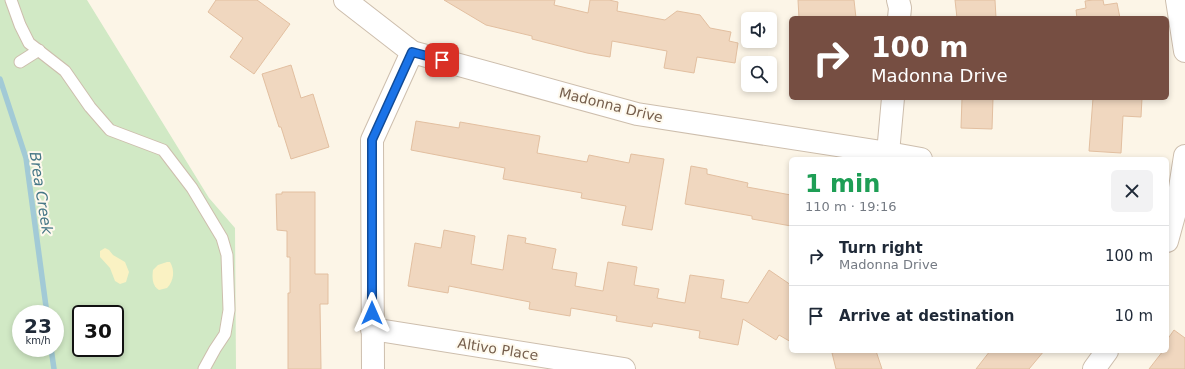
<!DOCTYPE html>
<meta charset="utf-8">
<style>
body{margin:0;font-family:"DejaVu Sans",sans-serif;background:#f2f2f3;color:#1f2937;height:100vh;display:flex;flex-direction:column;font-size:15px;white-space:nowrap}
*{box-sizing:border-box;margin:0}
p{font-size:13px;color:#747a83}
.icon{flex:none;width:22px;height:22px;fill:none;stroke:currentColor;stroke-width:2;stroke-linecap:round;stroke-linejoin:round}
.map{position:relative;flex:1;overflow:hidden}
.details{position:absolute;left:789px;top:157px;width:380px;height:196px;display:flex;flex-direction:column;background:#fff;border-radius:6px;box-shadow:0 2px 6px #0003}
.details>*{flex:none}
.banner{position:absolute;left:789px;top:16px;width:380px;height:84px;border-radius:6px;box-shadow:0 2px 6px #0003;background:#764e42;color:#fff;overflow:hidden}
.tools{position:absolute;left:741px;top:12px;display:grid;gap:8px}
.tools a{display:grid;place-items:center;width:36px;height:36px;border-radius:6px;background:#fff;box-shadow:0 2px 6px #0003;font-size:20px}
.speed{position:absolute;left:12px;top:305px;display:flex;gap:8px;font-size:20px;font-weight:700;text-align:center}
.speed>*{display:grid;place-content:center;width:52px;height:52px;border-radius:50%;background:#fff;box-shadow:0 2px 6px #0003;line-height:1}
.speed small{font-size:10px;font-weight:400}
.speed .limit{border:2px solid #111;border-radius:6px;background:#fff;color:#111}
.pin{position:absolute;display:grid;place-items:center;width:34px;height:34px;color:#fff;margin:-17px;border-radius:8px;box-shadow:0 2px 6px #0006}
.me{position:absolute;width:44px;margin:-22px;rotate:0deg;stroke-linejoin:round;filter:drop-shadow(0 0 3px #0008)}
.turn{display:flex;align-items:center;gap:14px;height:84px;padding:0 16px;font-size:18px}
.turn .icon{width:52px;height:52px;stroke-width:2.5}
.turn b{display:block;font-size:28px;line-height:34px}
.round{display:grid;place-items:center;flex:none;width:42px;height:42px;border-radius:6px;background:#f2f2f3}
.headline{display:flex;align-items:center;justify-content:space-between;height:68px;padding:0 16px}
h1{font-size:24px;font-weight:700;line-height:30px;color:#1e9e55}
ul{padding:0;list-style:none}
li{display:flex;align-items:center;gap:12px;height:60px;padding:0 16px;border-top:1px solid #e0e1e3}
li div{flex:1}
li b{display:block;font-size:15px}
li em{font-style:normal}
.map>svg:first-child{display:block}
</style>
<div class="map">
<svg width="1185" height="369" viewBox="0 0 1185 369">
<rect width="100%" height="100%" fill="#fcf5e7"/>
<path fill="#d1e9c5" fill-rule="evenodd" d="M0 0H87L209 198 235 228 236 369H0ZM21 314H55V348H21ZM81 314H115V348H81Z"/>
<g fill="#faf2c3">
<path d="M105 248 109 250 113 255 125 262 129 272 126 282 120 284 115 281 110 268 100 257V251Z"/>
<path d="M167 262H170C175 270 174 281 167 288L159 290C152 286 152 277 153 270L158 265Z"/>
</g>
<g fill="none" stroke-linecap="round" stroke-linejoin="round">
<g stroke="#a2cad6" stroke-width="5.5">
<path d="M0 79 26 158 47 314"/>
<path d="M51 348 54 369"/>
</g>
</g>
<g fill="#f0d7bf" stroke="#e2bfa0">
<path d="M216 0H257L290 24 254 74 230 57 243 38 208 12Z"/>
<path d="M444 0H555L554 5 588 13 590 0H609L618 2 617 11 665 20 677 11 700 15 710 28 731 32 729 41 738 43 735 63 697 57 694 73 664 68 667 51 612 41 610 57 587 53 532 39V36L486 25Z"/>
<path d="M798 0H854L856 18H799Z"/>
<path d="M955 0H995L996 18H957Z"/>
<path d="M1093 0H1103L1104 5 1117 3 1120 18H1077L1076 10 1086 8 1085 1Z"/>
<path d="M291 65 301 98 313 94 329 147 291 159 281 127H279L262 74Z"/>
<path d="M962 98H993L992 129 961 128Z"/>
<path d="M1093 98H1142L1141 117 1123 116 1121 153 1089 151Z"/>
<path d="M416 121 459 128 460 122 540 136 537 153 587 162 589 155 629 163 631 154 664 159 652 230 622 225 626 206 581 198 582 193 503 179 505 168 411 150Z"/>
<path d="M691 166 707 169V174L748 183 747 187 791 195V226L752 219V216L685 204Z"/>
<path d="M282 192H315V274H328V304H320L321 369H288V293H290V257H287V231L277 230 276 194H282Z"/>
<path d="M444 230 475 236 471 264 503 270 508 235 526 238 525 243 556 249 552 269 577 273 575 286 603 291 608 262 637 267 634 285 659 289 657 298 685 303 690 275 724 280 721 298 748 303 769 270 791 285V342L779 335 776 340 743 319 738 345 699 338 700 331 653 323 652 327 616 321 617 316 571 308 570 316 529 309 530 302 449 286 448 293 408 286 415 243 441 248Z"/>
<path d="M1174 330 1185 338V369H1149L1163 351H1167V340Z"/>
<path d="M841 351H876L882 369H836L832 353Z"/>
<path d="M990 351H1044L1029 369H976Z"/>
</g>
<g fill="none" stroke-linecap="round" stroke-linejoin="round">
<g stroke="#cdbead" stroke-width="13">
<g id="service">
<path d="M11 0 20 25 29 43 65 71 90 107 110 130 163 150 192 188 222 238 227 255 229 310 225 334 215 349 204 369"/>
<path d="M20 62 39 50"/>
</g>
</g>
<g stroke="#cdbead" stroke-width="24">
<g id="minor">
<path d="M345 0 412 52 637 114 888 153 921 159"/>
<path d="M898 0 900 8 899 18"/>
<path d="M1177 0 1185 51"/>
<path d="M888 153 893 98"/>
<path d="M1167 241 1178 201 1185 156"/>
<path d="M372 329 624 369"/>
<path d="M373 369 372 140 412 52"/>
<path d="M1094 369 1107 351"/>
</g>
</g>
<use href="#service" stroke="#fff" stroke-width="11"/>
<use href="#minor" stroke="#fff" stroke-width="22"/>
</g>
<g fill="none" stroke-linecap="round" stroke-linejoin="round">
<g stroke="#114b97" stroke-width="10">
<path id="route" d="M372 313V140L412 52 442 60"/>
</g>
<use href="#route" stroke="#1a73e8" stroke-width="7"/>
</g>
<g text-anchor="middle" dominant-baseline="central" stroke-width="4" stroke-linejoin="round" paint-order="stroke">
<g font-size="14" fill="#755e4c" stroke="#fef9ed">
<text transform="translate(611 105) rotate(14)">Madonna Drive</text>
<text transform="translate(498 349) rotate(9)">Altivo Place</text>
</g>
<g font-size="15" font-style="italic" fill="#467787" stroke="#fef9ed">
<text transform="translate(41 193) rotate(81)">Brea Creek</text>
</g>
</g>
</svg>
<div class="tools">
<a><svg class="icon" aria-label="sound" viewBox="0 0 24 24"><path d="M4 9h4l5-4v14l-5-4H4zM17 9q2 3 0 6"/></svg></a>
<a><svg class="icon" aria-label="search" viewBox="0 0 24 24"><circle cx="10" cy="10" r="6"/><path d="M15 15l6 6"/></svg></a>
</div>
<div class="speed"><div>23<small>km/h</small></div><div class="limit">30</div></div>
<div class="pin" style="left:442px;top:60px;background:#d93025"><svg class="icon" aria-label="arrive" viewBox="0 0 24 24"><path d="M6 21V4h12l-3 4 3 4H6"/></svg></div>
<svg class="me" style="left:372px;top:313px" viewBox="-20 -20 40 40"><path d="M0-17L14 15 0 8-14 15z" fill="#1a73e8" stroke="#fff" stroke-width="4"/></svg>
<div class="banner">
<div class="turn"><svg class="icon" aria-label="right" viewBox="0 0 24 24"><path d="M7 20v-9h11M14 6l5 5-5 5"/></svg><div><b>100 m</b>Madonna Drive</div></div>
</div>
<section class="details">
<div class="headline"><div><h1>1 min</h1><p>110 m · 19:16</p></div><a class="round"><svg class="icon" aria-label="close" viewBox="0 0 24 24"><path d="M6 6l12 12M18 6L6 18"/></svg></a></div>
<ul>
<li><svg class="icon" aria-label="right" viewBox="0 0 24 24"><path d="M7 20v-9h11M14 6l5 5-5 5"/></svg><div><b>Turn right</b><p>Madonna Drive</p></div><em>100 m</em></li>
<li><svg class="icon" aria-label="arrive" viewBox="0 0 24 24"><path d="M6 21V4h12l-3 4 3 4H6"/></svg><div><b>Arrive at destination</b></div><em>10 m</em></li>
</ul>
</section>
</div>
